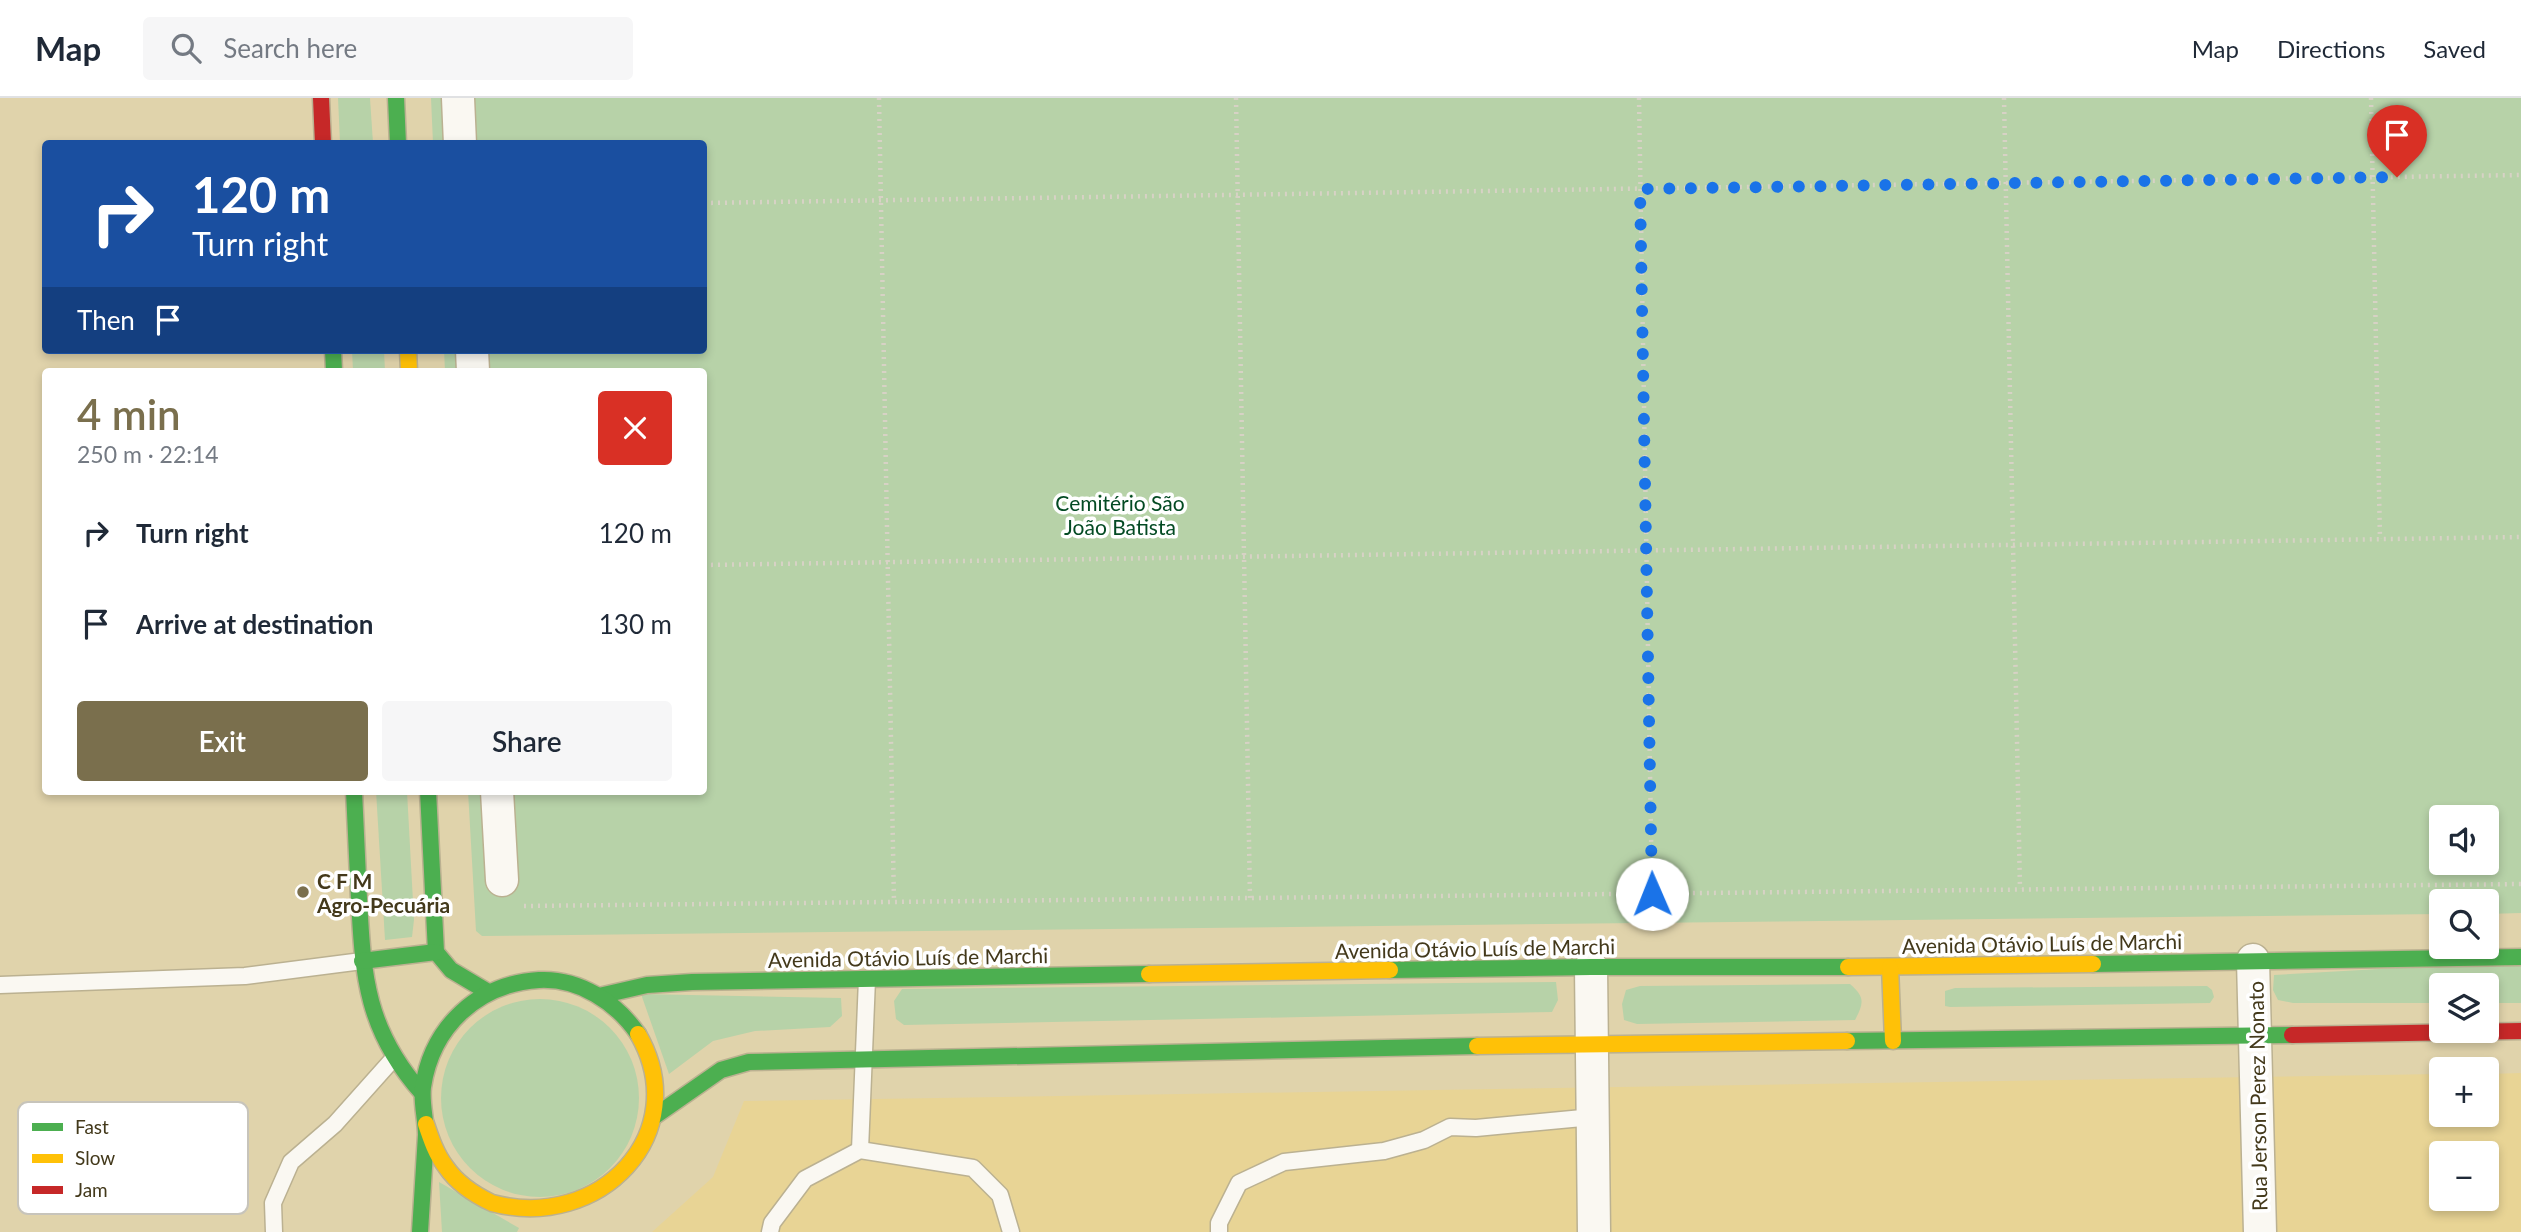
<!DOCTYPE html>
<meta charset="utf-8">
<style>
body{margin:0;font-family:Lato,sans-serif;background:#f6f6f7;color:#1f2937;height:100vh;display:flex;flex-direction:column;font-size:26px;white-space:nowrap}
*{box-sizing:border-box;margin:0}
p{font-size:23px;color:#747a83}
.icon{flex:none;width:38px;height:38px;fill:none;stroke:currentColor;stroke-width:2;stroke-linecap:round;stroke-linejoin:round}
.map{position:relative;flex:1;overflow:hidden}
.panel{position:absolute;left:42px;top:270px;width:665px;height:427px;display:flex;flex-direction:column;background:#fff;border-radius:7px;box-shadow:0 4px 10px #0003}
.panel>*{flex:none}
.banner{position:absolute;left:42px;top:42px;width:665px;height:214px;border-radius:7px;box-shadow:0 4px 10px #0003;background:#1a4fa0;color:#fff;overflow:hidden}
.fabs{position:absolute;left:2429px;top:707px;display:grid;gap:14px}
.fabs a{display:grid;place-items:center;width:70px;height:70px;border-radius:7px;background:#fff;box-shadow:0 4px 10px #0003;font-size:35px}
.pin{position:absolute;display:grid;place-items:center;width:60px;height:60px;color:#fff;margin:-72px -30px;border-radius:50% 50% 50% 0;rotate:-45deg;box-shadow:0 0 7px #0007}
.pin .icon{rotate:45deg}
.me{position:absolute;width:77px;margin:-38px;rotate:359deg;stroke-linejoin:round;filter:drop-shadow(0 0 5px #0008)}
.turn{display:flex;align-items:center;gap:24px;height:147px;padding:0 35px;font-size:32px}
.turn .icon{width:91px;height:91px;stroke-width:2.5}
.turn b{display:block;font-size:49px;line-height:60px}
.then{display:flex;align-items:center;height:66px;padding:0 35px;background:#0003;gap:14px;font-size:26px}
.round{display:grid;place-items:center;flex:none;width:74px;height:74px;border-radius:7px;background:#f6f6f7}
.head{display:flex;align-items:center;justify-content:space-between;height:119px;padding:0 35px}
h1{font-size:42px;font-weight:600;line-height:52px;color:#7a6f4d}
.button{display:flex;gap:14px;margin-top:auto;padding:14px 35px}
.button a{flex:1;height:80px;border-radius:7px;background:#7a6f4d;color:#fff;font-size:28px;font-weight:600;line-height:80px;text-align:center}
.button a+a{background:#f6f6f7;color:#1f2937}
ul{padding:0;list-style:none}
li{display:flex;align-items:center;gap:21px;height:91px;padding:0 35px}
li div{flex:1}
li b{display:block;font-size:26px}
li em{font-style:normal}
header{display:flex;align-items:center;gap:42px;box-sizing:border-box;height:98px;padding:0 35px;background:#fff;border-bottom:2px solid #e0e1e3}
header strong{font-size:33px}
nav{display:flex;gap:38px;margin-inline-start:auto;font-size:24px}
.search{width:490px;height:63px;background:#f6f6f7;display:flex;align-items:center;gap:18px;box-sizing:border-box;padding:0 24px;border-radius:7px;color:#747a83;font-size:26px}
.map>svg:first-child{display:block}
</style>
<header>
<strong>Map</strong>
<div class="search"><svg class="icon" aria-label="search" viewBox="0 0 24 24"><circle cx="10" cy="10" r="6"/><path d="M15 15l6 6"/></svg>Search here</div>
<nav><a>Map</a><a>Directions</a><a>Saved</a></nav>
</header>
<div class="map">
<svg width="2521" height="1134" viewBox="0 0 2521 1134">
<rect width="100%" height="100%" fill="#e0d3ab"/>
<path fill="#e8d495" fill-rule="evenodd" d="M2521 975V1134H652L713 1079 744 1003 2441 976V1017H2487V976ZM2441 1055H2487V1101H2441Z"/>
<g fill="#b7d2a8" fill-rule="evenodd">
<path d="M338 0H370L373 45H340Z"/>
<path d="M431 0H2521V815L2487 816V803H2441V816L482 838 476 833 468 693H704V273H445L444 252H704V46L433 45ZM2441 719H2487V765H2441Z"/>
<path d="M352 252H384L385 273H353Z"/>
<path d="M376 693H407L414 822 412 839 385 842Z"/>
<path d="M2521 863V905H2487V887H2441V905H2293L2278 902 2273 892 2274 877Z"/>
<path d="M1556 884 1558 902 1552 914 904 927 896 921 894 903 902 891Z"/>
<path d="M1850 886C1865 899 1864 905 1855 922L1637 926 1624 922 1622 906 1626 892 1640 888Z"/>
<path d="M2207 888 2212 892 2214 899 2210 905 1950 909 1945 908V893L1955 890Z"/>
<path d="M641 896 841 900 842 918 830 929 755 933 713 943 669 976Z"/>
<circle cx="540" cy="1000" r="99"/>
<path d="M439 1084 519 1130 517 1134H442Z"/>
</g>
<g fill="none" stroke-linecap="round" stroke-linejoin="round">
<g stroke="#bbb191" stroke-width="19">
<g id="lane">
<path d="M0 887 245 878 362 863"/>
<path d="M860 1052 867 881"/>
<path d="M274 1134 273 1105 291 1064 335 1026 393 961"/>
<path d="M770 1134 772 1125 805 1081 860 1052 973 1070 1000 1097 1011 1134"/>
<path d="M1219 1134V1125L1239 1085 1284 1064 1384 1053 1424 1042 1450 1029 1476 1030 1593 1019"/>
</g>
</g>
<g stroke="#bbb191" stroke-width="35">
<g id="street">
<path d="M458 0 460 46"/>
<path d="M472 252 473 273"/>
<path d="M497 693 502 782"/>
<path d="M2253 862 2260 1134"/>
<path d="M1591 869 1594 1134"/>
</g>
</g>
<g stroke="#bbb191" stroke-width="19">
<g id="fast">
<path d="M396 0 398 46"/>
<path d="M333 252 334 273"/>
<path d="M354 693C356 729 357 765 359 801 363 880 367 933 422 995"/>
<path d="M428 693 436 854 451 872 488 894"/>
<path d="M362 863 436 854"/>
<path d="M2093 866 2521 859"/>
<path d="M1390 872 1591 869H1848"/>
<path d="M599 898 647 887 692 884 1149 876"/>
<path d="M1847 943 2292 937"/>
<path d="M655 1018 721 972 749 964 1477 948"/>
<path d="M420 1134C422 1102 424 1070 426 1037 426 1021 421 1005 423 989 432 929 477 886 539 882 579 880 616 904 638 936"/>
</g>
</g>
<g stroke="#bbb191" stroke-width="19">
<g id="slow">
<path d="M408 252 409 273"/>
<path d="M1848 869 2093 866"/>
<path d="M1890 869 1893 943"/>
<path d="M1149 876 1390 872"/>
<path d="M1477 948 1847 943"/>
<path d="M426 1026C431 1041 436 1056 446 1069 457 1085 475 1097 492 1105 600 1134 695 1035 638 936"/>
</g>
</g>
<g stroke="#bbb191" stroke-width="19">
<g id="jam">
<path d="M321 0 323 46"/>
<path d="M2292 937 2521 933"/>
</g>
</g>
<g stroke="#d7d2c5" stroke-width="4.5" stroke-dasharray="2 5" stroke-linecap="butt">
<path d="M879 0 894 804"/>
<path d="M1236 0 1250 800"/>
<path d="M1639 0 1652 796"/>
<path d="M2004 0 2020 791"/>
<path d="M2371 0 2380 441"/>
<path d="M704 105 2521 77"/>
<path d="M704 467 2521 439"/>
<path d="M524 808 2521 786"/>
</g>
<use href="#lane" stroke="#faf8f2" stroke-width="16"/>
<use href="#street" stroke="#faf8f2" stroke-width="32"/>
<use href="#fast" stroke="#4caf50" stroke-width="16"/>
<use href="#slow" stroke="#ffc107" stroke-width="16"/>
<use href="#jam" stroke="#c62828" stroke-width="16"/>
</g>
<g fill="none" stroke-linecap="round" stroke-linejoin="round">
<path stroke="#1a73e8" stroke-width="12" stroke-dasharray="0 21.6" d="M1652 796 1640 91 2397 79"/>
</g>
<circle fill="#7a6f4d" stroke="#fff" stroke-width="2.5" cx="303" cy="794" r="7"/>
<g text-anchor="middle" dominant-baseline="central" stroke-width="7" stroke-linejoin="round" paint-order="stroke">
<g font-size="21" fill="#034a23" stroke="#fff">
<text x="1120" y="404">Cemitério São<tspan x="1120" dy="24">João Batista</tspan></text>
</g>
<g font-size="21" font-weight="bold" fill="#43391b" stroke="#fff" text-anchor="start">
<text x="317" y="782">C F M<tspan x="317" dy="24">Agro-Pecuária</tspan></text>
</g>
<g font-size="21" fill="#43391b" stroke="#fff">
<text transform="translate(2042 845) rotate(-1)">Avenida Otávio Luís de Marchi</text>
<text transform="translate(1475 850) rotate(-1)">Avenida Otávio Luís de Marchi</text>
<text transform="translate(908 859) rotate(-1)">Avenida Otávio Luís de Marchi</text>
<text transform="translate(2257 998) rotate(-91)">Rua Jerson Perez Nonato</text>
</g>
</g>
<rect x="18" y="1004" width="230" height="112" rx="10" fill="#fff" stroke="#c7c4bb" stroke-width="2"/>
<rect x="32" y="1025" width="31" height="8" fill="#4caf50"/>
<rect x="32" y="1056" width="31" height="9" fill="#ffc107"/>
<rect x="32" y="1088" width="31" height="8" fill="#c62828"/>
<g font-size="19" fill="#43391b">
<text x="75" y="1036">Fast</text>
<text x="75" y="1067">Slow</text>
<text x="75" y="1099">Jam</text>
</g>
</svg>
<div class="fabs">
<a><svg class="icon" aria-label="sound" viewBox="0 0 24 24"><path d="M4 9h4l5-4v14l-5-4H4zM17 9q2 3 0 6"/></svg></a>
<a><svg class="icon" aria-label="search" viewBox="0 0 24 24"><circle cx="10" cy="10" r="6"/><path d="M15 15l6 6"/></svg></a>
<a><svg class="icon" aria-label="layers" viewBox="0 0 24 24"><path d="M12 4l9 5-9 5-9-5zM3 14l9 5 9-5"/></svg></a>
<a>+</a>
<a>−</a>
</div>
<div class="pin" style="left:2397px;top:79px;background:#d93025"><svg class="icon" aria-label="arrive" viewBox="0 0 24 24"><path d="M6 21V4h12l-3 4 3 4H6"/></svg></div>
<svg class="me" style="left:1652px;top:796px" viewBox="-20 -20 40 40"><circle r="19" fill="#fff"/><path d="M0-13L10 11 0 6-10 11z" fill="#1a73e8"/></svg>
<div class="banner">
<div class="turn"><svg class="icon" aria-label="right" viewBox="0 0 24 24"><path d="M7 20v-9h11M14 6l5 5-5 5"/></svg><div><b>120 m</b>Turn right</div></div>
<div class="then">Then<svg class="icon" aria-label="arrive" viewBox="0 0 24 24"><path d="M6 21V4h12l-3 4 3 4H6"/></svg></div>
</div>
<section class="panel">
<div class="head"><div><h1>4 min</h1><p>250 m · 22:14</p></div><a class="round" style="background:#d93025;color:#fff"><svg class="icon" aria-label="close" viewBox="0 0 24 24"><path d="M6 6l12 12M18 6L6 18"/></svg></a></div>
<ul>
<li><svg class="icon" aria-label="right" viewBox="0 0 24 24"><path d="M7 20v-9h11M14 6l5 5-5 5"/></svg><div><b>Turn right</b></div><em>120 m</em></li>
<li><svg class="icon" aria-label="arrive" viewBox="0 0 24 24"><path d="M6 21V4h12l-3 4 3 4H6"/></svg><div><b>Arrive at destination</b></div><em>130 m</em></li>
</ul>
<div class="button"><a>Exit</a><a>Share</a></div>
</section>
</div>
